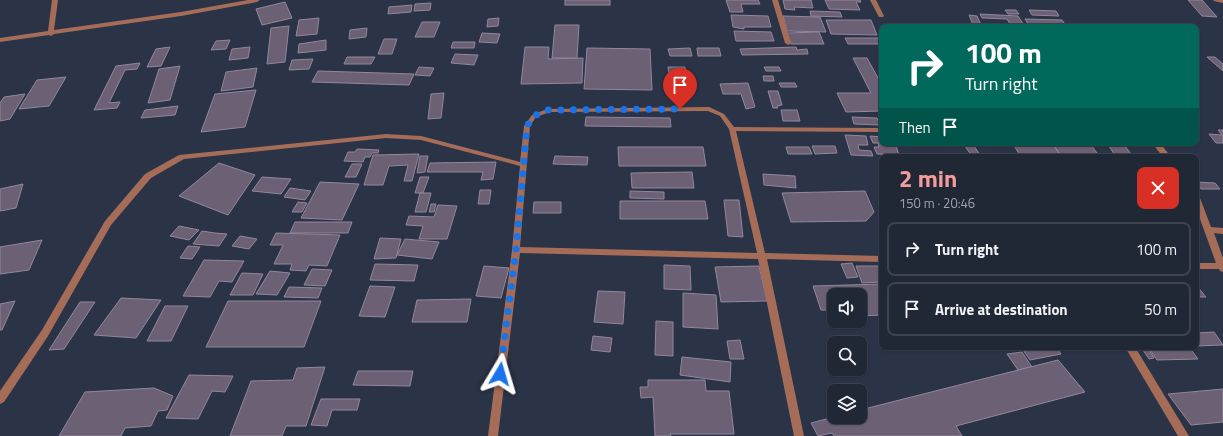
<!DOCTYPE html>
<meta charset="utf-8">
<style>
body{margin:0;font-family:"Titillium Web",sans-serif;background:#2d3341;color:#f1f3f6;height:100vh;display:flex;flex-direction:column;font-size:15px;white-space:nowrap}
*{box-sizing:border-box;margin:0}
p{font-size:13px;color:#a2a5ad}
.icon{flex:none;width:22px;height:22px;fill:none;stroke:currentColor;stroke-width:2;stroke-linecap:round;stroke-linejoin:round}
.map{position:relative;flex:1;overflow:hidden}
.panel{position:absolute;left:879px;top:154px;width:320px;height:196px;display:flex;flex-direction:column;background:#202735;border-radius:8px;box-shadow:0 1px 3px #0004,0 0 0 1px #3d4450}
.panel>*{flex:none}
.guide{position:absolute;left:879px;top:24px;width:320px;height:122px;border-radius:8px;box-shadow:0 1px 3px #0004,0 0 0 1px #3d4450;background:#00695c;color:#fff;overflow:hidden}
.buttons{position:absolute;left:827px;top:288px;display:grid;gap:8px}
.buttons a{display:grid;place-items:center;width:40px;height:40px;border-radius:8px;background:#202735;box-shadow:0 1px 3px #0004,0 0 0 1px #3d4450;font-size:20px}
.pin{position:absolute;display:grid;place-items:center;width:34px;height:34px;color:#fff;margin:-41px -17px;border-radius:50% 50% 50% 0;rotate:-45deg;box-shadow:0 0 4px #0007}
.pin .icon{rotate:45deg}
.me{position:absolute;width:44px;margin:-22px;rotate:7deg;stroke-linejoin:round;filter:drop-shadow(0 0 3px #0008)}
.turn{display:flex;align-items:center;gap:14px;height:84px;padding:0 20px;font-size:18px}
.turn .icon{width:52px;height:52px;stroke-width:2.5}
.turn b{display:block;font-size:28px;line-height:34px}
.then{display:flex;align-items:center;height:38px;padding:0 20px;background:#0003;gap:8px;font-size:15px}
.round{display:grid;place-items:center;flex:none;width:42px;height:42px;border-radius:8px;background:#2d3341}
.head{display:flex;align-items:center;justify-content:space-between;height:68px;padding:0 20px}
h1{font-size:24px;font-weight:700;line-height:30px;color:#f59b9b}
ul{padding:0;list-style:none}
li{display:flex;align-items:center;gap:12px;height:54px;margin:0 8px 6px;padding:0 12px;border:2px solid #3d4450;border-radius:8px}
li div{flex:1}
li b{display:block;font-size:15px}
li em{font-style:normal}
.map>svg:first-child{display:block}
</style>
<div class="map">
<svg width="1223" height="436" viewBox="0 0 1223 436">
<rect width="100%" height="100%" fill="#2b3447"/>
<g fill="#6c6075" stroke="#93869c">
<rect x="565" y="0" width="45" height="5"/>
<path d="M726 0H758L760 4H741L743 12H730Z"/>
<path d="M783 0H811L813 8 794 7 795 10 785 9Z"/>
<path d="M825 0H860L861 2H856L860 10 829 9Z"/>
<path d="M1188 0H1202L1217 17 1202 16Z"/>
<path d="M285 2 292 18 262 25 256 9Z"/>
<path d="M431 3 430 10 414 11 415 4Z"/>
<path d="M412 5 411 12 388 14 389 7Z"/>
<path d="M1005 10H1016L1019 14H1008Z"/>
<path d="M1029 10 1056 11 1059 16 1032 15Z"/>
<path d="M810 11 840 12 842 17 811 16Z"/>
<path d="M980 14 1018 16 1025 27H1012L1007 19 982 18Z"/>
<path d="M731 15 768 16 771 27H744V29L733 27Z"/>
<path d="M969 15 977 16 982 27H974Z"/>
<path d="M783 16 820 17 826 32 787 31Z"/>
<path d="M319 18 317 34 296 36 299 20Z"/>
<path d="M499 18 498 26 487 27 488 19Z"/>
<path d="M1025 19 1062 20 1067 27H1030Z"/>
<path d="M826 20H871L877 35 831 34Z"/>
<path d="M422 22H440L434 37H415Z"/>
<path d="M555 25H579L577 58H552Z"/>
<path d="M289 26 285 62 267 64 271 28Z"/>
<path d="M367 28 366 37 349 39 350 30Z"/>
<path d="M734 31 771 32 774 41H736Z"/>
<path d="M819 32 824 44H791L787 33Z"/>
<path d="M482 33 500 34 497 43 479 42Z"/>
<path d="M845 38H882V44H848Z"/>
<path d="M384 39H397L392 54H378Z"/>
<path d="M230 40 226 49 211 50 216 41Z"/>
<path d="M326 40V50L298 53 299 44Z"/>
<path d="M453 42H475L474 48H451Z"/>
<path d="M170 47 161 66 147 67 156 49Z"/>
<path d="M250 47 248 58 229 60 232 49Z"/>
<path d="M525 47H549L548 59 583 58 582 83 521 84Z"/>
<path d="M796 47 797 50 807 49 808 54 742 55 740 49Z"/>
<path d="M587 48 650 49 652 90 584 89Z"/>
<path d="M690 48 692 56H670L668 49Z"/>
<path d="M697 48H719L721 56H698Z"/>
<path d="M455 54 478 55 474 65 451 63Z"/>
<path d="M347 57H375L371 64H344Z"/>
<path d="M1207 57H1215L1223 64V71Z"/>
<path d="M853 58H867L882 85V111L846 112 837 93H871Z"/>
<path d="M313 59 309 69 289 70 292 60Z"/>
<path d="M140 63 137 69 125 70 109 103 120 102 117 108 94 110 116 66Z"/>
<path d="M180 66 170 100 148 103 159 69Z"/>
<path d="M419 67 434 68 430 76 415 75Z"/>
<path d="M668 67H685L689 91H671Z"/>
<path d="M764 67H779L781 71H766Z"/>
<path d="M257 68 253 87 221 91 226 72Z"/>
<path d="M318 71 414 74 409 85 312 82Z"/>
<path d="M763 76H773L774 81H764Z"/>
<path d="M66 77 49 106 19 109 37 80Z"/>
<path d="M748 83 755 107 746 109 741 94H723L720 84Z"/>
<path d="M779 83H795L797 87H781Z"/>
<path d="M256 90 245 127 201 132 215 94Z"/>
<path d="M768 91H778L782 105 777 106 778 108H773Z"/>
<path d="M444 93 441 118 428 119 431 94Z"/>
<path d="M25 94 10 119 0 121V103L4 97Z"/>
<path d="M178 106 175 115 141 118 145 110Z"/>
<path d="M781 110H797L800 121H783Z"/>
<path d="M586 117 670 118 671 127 585 126Z"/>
<path d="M852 117 877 118 880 125 854 124Z"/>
<path d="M1218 130H1223V143H1216L1209 134 1222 135Z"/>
<path d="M845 135 866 136 868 145H858L859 150 871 151 873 156 851 155Z"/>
<path d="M870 136 882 137V143H895L899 155 877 154 874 147H879L878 143H873Z"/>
<path d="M963 143H972L980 155H971Z"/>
<path d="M1038 143H1052L1061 157H1021L1013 144H1039Z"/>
<path d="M1052 143H1064L1065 145H1091L1100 157H1062Z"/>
<path d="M1107 143H1123L1133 157H1116Z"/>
<path d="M812 146H835L837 153 815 154Z"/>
<path d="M618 147H703L706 166H619Z"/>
<path d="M786 147H809L812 154H788Z"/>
<path d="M357 149 379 150 378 153H372L370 157H365L363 162 344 161 348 152H355Z"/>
<path d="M419 154 412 181H404L408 165 389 166 383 185H364L373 155Z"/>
<path d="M420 156H428L425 172 417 173Z"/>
<path d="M555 156 588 157 587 165 553 164Z"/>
<path d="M496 162 493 179 481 180 483 172H427L430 163Z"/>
<path d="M219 163 255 175 228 215 179 196Z"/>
<path d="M352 164H362L356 177H345Z"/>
<path d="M692 172 694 188H632L631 173Z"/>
<path d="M763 174 795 176 796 188 764 185Z"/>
<path d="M262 177 291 179 281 194 252 191Z"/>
<path d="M420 177H429L423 193H415Z"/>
<path d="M320 182 359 184 342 220 301 218Z"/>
<path d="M1196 182 1215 183 1220 189H1201Z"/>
<path d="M23 184 16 208 0 211V189Z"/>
<path d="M290 188 311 191 305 200 284 197Z"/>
<path d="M480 190H491L489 204H478Z"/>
<path d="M630 191 664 192V199L630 198Z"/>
<path d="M865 191 874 212 866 221 791 222 782 193Z"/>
<path d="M420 193H431L426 212H415Z"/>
<path d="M724 200H739L743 237 728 236Z"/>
<path d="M620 201H705L708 219H620Z"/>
<path d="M298 202 307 203 302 212H292Z"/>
<path d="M534 202H561V213H533Z"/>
<path d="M431 204H436L434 212H429Z"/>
<path d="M438 205 457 206 447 239H419L423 226 406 225 409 216 434 217Z"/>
<path d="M295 222H352L348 233H290Z"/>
<path d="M179 226 199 230 189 240 170 236Z"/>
<path d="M202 231 215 233 227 234 219 246 193 244Z"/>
<path d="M276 233 340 235 327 266 309 265 306 271 290 270 292 264H274L283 245H270Z"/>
<path d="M240 236 257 239 249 249 232 246Z"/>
<path d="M380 238 401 239 396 258 374 259Z"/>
<path d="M405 239 439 242 432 259 397 255Z"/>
<path d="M42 240 29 270 0 274V247Z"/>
<path d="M188 246 200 247 192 259 180 258Z"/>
<path d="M204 260 244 261 232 282 219 281 210 297 183 296Z"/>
<path d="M852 263 858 277 847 278 841 264Z"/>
<path d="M375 264 418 265 414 281 370 280Z"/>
<path d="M664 265 690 266 691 290 664 289Z"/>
<path d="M484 266 509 268 501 298 476 296Z"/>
<path d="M759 266 767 301 721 302 715 267Z"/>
<path d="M856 266H881L882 282 862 283Z"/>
<path d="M312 269 332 270 325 286 304 285Z"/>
<path d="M270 271 290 273 277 295 256 294Z"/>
<path d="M242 273 263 274 253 295H230Z"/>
<path d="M882 284V315L860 316V295H834V310H821L813 286Z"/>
<path d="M1196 285 1206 297H1196Z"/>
<path d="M370 286 395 287 385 317 359 316Z"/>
<path d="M289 287 322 288 318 298 284 297Z"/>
<path d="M598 291 625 292 623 324 594 322Z"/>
<path d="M683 293 716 295 718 329 683 327Z"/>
<path d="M121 298 161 300 136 338 94 335Z"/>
<path d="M471 299 467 322H412L417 300Z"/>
<path d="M15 301 2 330H0V304Z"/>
<path d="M228 301H321L304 347H206Z"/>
<path d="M80 302H95L64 349 49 350Z"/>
<path d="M165 306H188L171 341H147Z"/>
<path d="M656 321 673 322V356L655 355Z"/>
<path d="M1214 332 1223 345 1196 346V333Z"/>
<path d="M593 336 612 338 610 352 591 350Z"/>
<path d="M740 340 744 359H730L727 341Z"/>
<path d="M1040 347H1056L1061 354 1030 360 1023 350Z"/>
<path d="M1141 347H1147L1154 358 1149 359Z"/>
<path d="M1148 347H1189L1198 359 1157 360Z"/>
<path d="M1022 352 1032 367 1018 370 1007 354Z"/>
<path d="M682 357 731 362 730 382 680 375Z"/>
<path d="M1058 360 1085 392 956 426 962 436H834L832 433 818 436 811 423 834 417H860V410Z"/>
<path d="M325 367 306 426H286L282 436H230L251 381 293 380 297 368Z"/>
<path d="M358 371H413L410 386 353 385Z"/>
<path d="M189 375 233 376 225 392 212 391 198 419 166 418Z"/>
<path d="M648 380H705L706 391H729L734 434H670L671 436H655L653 397 641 398 640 387H648Z"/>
<path d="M154 388 173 396 167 410 158 411 151 426 125 428 121 436H59L85 392Z"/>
<path d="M1223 389V422L1191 425 1168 394Z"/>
<path d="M321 399H360L357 410H332L327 426 311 425Z"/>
</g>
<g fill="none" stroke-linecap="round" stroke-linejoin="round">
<g fill="#a56d58" fill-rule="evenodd">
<path d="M52 0H58L54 30 181 12 248 0H260L257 2 181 16 54 34 51 36 49 35 0 42V38L48 31Z"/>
<path d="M772 0H778L791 43 790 44 788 45 785 43Z"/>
<path d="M870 0H876L884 16 883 17H879Z"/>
<path d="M1213 0H1223V3L1214 1Z"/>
<path d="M709 107 724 114 734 127 882 128V132L736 131 765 253 882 256V262L767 259 804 436H794L758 259 520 253 498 436H488L512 250 520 166 421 140 386 138 184 159 151 178 111 225 48 336 4 402 0 404V391L42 330 105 221 145 174 179 155 386 134 421 136 520 162 524 126 532 115 547 109ZM708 111 720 116 729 129 757 253 520 247 530 126 536 117 550 112Z"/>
<path d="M1152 143H1160L1171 157H1163Z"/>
<path d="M1196 195 1200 198 1211 227 1223 228V234L1214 233 1223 258V272L1220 271 1219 269H1196V263H1216L1196 208Z"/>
<path d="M1125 347H1135L1189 436H1178Z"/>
</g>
</g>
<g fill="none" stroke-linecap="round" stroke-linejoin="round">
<path stroke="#1a73e8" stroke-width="7" stroke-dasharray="0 12.6" d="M500 374 516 250 527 126 534 116 548 110 680 109"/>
</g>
</svg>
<div class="buttons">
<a><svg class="icon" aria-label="sound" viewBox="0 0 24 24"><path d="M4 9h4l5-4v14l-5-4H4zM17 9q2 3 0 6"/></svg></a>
<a><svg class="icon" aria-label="search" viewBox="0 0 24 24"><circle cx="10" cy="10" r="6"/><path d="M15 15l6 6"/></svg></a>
<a><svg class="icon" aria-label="layers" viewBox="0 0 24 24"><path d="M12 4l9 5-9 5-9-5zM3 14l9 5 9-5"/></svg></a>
</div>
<div class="pin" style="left:680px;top:109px;background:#d93025"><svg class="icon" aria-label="arrive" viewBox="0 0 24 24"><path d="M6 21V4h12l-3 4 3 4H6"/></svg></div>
<svg class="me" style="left:500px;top:374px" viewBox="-20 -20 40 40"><path d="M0-17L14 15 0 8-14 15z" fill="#1a73e8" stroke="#fff" stroke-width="4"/></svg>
<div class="guide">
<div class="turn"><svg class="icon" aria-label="right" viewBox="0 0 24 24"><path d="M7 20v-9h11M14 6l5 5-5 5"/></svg><div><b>100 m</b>Turn right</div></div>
<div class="then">Then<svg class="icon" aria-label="arrive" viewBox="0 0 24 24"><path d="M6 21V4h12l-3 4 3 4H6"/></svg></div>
</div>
<section class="panel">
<div class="head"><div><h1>2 min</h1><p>150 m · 20:46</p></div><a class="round" style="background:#d93025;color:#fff"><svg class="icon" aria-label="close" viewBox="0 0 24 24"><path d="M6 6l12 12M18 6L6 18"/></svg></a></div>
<ul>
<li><svg class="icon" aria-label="right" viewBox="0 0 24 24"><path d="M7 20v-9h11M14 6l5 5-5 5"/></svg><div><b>Turn right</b></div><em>100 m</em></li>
<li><svg class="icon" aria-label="arrive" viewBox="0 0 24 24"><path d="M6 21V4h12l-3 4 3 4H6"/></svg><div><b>Arrive at destination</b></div><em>50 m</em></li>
</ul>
</section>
</div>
